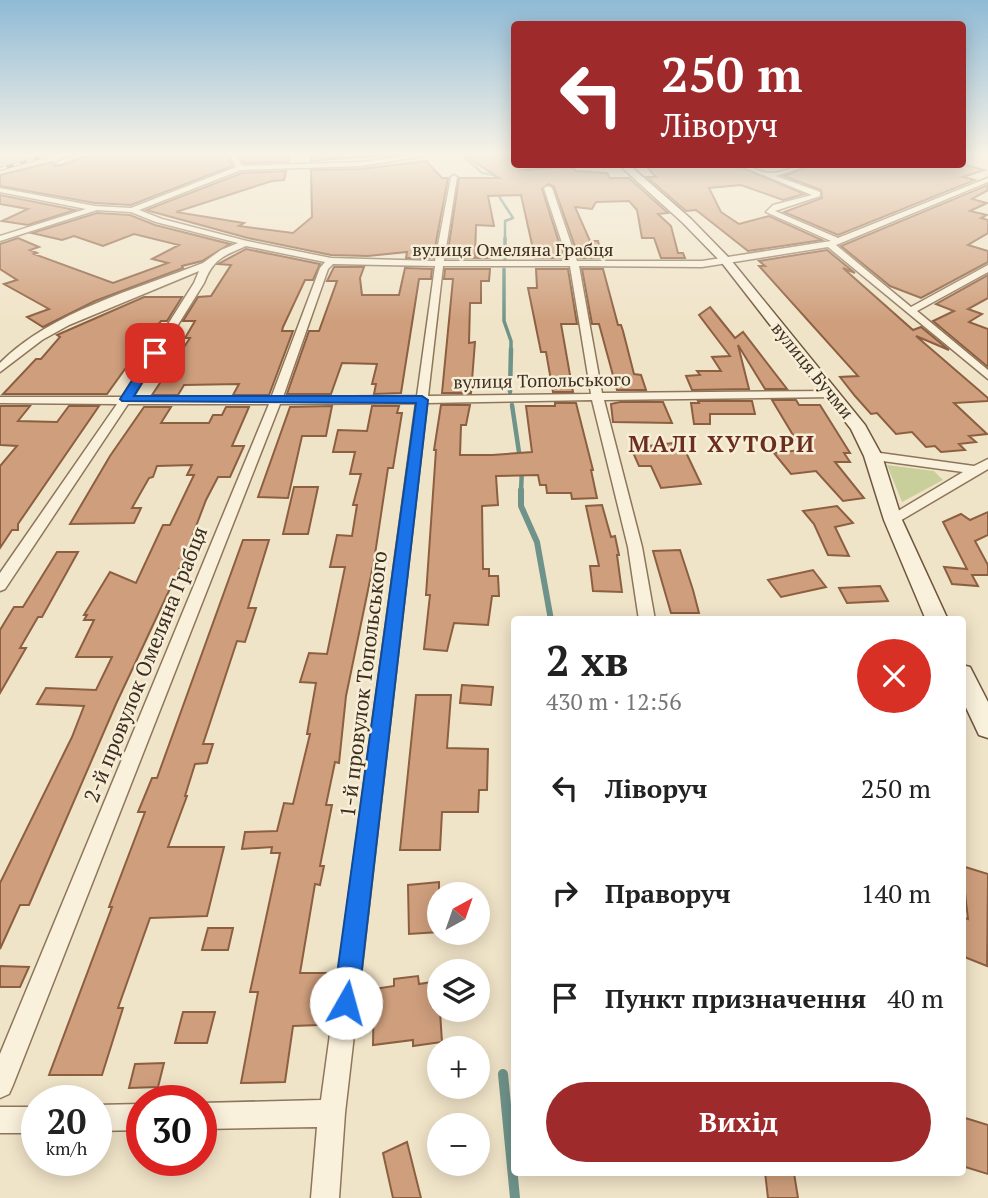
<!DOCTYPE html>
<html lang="uk">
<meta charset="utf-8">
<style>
body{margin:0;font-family:"PT Serif",serif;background:#f6f6f6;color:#222;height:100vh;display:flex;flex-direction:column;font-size:26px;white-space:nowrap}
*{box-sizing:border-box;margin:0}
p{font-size:23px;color:#767676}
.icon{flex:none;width:38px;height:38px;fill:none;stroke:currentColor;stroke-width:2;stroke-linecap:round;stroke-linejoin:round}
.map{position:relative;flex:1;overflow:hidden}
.sheet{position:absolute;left:511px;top:616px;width:455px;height:560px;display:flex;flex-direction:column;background:#fff;border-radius:7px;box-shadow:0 4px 18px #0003}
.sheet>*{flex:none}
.guide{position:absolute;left:511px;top:21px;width:455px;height:147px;border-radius:7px;box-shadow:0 4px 18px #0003;background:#9e2a2b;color:#fff;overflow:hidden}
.needle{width:46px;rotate:40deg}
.controls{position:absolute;left:427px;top:882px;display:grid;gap:14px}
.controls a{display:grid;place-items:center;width:63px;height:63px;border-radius:50%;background:#fff;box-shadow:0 4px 18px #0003;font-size:35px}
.speed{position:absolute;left:21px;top:1085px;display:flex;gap:14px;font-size:35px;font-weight:700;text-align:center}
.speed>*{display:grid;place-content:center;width:91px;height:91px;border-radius:50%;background:#fff;box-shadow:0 4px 18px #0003;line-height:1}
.speed small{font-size:18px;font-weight:400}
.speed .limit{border:10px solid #d22;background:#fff;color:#111}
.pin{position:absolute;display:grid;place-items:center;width:60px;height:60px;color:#fff;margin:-30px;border-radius:14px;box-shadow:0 4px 10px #0006}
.me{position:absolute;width:77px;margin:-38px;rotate:7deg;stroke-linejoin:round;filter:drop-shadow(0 0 5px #0008)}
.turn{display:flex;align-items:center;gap:24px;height:147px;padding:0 35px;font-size:32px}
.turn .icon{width:91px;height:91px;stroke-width:2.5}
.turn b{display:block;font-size:49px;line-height:60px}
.round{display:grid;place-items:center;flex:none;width:74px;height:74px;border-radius:37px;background:#f6f6f6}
.head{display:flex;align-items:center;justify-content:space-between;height:119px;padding:0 35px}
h1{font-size:42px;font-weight:700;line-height:52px}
.primary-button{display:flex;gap:14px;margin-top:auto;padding:14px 35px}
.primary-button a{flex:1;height:80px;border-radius:42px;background:#9e2a2b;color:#fff;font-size:28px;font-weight:700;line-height:80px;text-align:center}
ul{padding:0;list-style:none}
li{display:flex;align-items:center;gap:21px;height:105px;padding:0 35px}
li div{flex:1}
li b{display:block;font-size:26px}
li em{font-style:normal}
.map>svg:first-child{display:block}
</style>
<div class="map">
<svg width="988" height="1198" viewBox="0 0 988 1198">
<rect width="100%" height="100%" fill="#f0e4c8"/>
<g fill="#c9cf9b">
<path d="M42 153H67L0 171V157C15 153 27 157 42 153Z"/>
<path d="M887 465 934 471 943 480 902 502Z"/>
</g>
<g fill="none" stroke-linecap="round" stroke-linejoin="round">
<path stroke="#6f938a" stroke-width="2.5" d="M461 154 482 173 494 175 500 198 513 218 505 221V240"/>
<g stroke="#6f938a" stroke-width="3.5">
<path d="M505 238V261"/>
<path d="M504 269V321L511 341V350"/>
</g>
<g stroke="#6f938a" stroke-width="4.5">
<path d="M510 392 511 349"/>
<path d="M512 405 520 459"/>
<path d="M521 491 522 469"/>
</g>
<path stroke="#6f938a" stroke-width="6" d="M521 490V506L537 542 551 620"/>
<path stroke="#6f938a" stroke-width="10" d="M503 1074 515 1198"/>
</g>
<g fill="#cf9f7d" stroke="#8d5f41" stroke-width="2">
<path d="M92 153H227L232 166 131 205 95 203 0 186V175L53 162 54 166H61Z"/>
<path d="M238 153H290L288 162 244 163Z"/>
<path d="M311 153H387L389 155 311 161Z"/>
<path d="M461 153H510L520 170 572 167 576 171 607 173 610 178H629L668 213 658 214 671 226 678 253H683L685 258H661L654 238H642L637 210 629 201 596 202 592 209 575 207 590 241H598L602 258H579L554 187 549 184 542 189 564 258H535L521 195 488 196 494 226 476 225 475 257 491 258H447L459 178H499Z"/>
<path d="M426 161 442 178H448L433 258H406L407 252 368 256 331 255 248 238 146 210 242 173 286 171 284 180 272 181 176 212 244 223 239 226 293 233 312 217 311 170 362 169Z"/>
<path d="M665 164H734L804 194 783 200 741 185 709 188 721 212 739 224 769 216 822 240 748 251 696 210 686 211 647 177H656L646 166Z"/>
<path d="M815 164H962L984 170 963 177 975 180 838 235 784 212 822 198 821 190 784 176Z"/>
<path d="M988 185V190L972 199 987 203 970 211 987 215 981 218 988 220V233L968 245 988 251V262L921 298 890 286 841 246Z"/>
<path d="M0 195 75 210 28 225 2 221 28 209 0 204Z"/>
<path d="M97 213 130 215 155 225 230 244 202 261 182 266 183 268 95 301 43 327 27 317 49 309 4 284 17 280 0 269V244L18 238 39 247 30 250 37 253 34 254 113 283 168 263 152 259 179 245 134 234 103 246 74 236 62 240 32 233Z"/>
<path d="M246 249 320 264 313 280H305L283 327 282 331H293L269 395H233L239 384 184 385 178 395H152L190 338H185L195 321H183L198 297 211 296 231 265 218 264Z"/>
<path d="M827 250 855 273 843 268 913 330 921 327 949 350 916 336 988 398V401L954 403 987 434 969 436 976 442 959 444 965 450 941 452 935 446 926 447 912 432 896 434 877 413 871 414 855 396 840 377 858 376 759 266H765L759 261Z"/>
<path d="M334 267H364L360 278 362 295H399L405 268 432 269 431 279H419L401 393 374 394 376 384H372L377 364 342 363 331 394H287L309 331H319L337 281H327Z"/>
<path d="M445 269H490L489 281H481V303H470L469 343 475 342 471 393H442L453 279H444Z"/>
<path d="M536 269H568L577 324H561L573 392H553L546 352H541L528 288H537Z"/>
<path d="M582 269H603L618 325H621L623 331 634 374 641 375 646 390H617L599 324H592Z"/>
<path d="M988 275V298L968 309 982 314 969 322 988 329V367L933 321 954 311 936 304Z"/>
<path d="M144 297H182L167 321H161L148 337 107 394H3L36 359H41L60 337 57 335Z"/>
<path d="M710 307 735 338 743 332 787 389H765L738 345 749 389 692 390 686 376 700 375 697 371H721L712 357 730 356 699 315Z"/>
<path d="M772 400H796L799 405H820L850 453H844L850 462H835L864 498 843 501 816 471 791 474 774 453 802 450Z"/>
<path d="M698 401H752L755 414H710V424H694L691 403H699Z"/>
<path d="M620 402H663L672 423 613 422 611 404Z"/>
<path d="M555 403H576L593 470H591L597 498 572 499 571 493H547L546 485H540L538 475 496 476 498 505 482 506 483 569H489V576H498L499 596H492L488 625 454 623 447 651 424 649 430 595H426L436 450H434L441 405H470L466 425H461L460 455H492L532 452 526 406H555Z"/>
<path d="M0 406H30L18 421 57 422 69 406H99L18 524V530H12L0 548V466L17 446 0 445Z"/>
<path d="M332 406 326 436H302L288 498 258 497 290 407Z"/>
<path d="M372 406H399L397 413H402L393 468H388L374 561 346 696 339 763 335 762 326 805H332L320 866H324L320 885 315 884 300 973H326L319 1025 293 1026 285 1082 241 1083 258 992H250L280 853H271L272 847 242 849 245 832 277 831 284 803 293 804 310 734H307L316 683 300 682 309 653 327 654 345 567H330L337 535 352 536 357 505H353L361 474H350L355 452H333L338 430 367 431Z"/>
<path d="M144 407H171L161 423H209L213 415H222L226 407H249L232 446H244L230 477H218L206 500 182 563 116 704 29 905H20L0 949V883L72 737 84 706 37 704 46 688 96 690 112 657H76L94 620H84L87 615H84L110 572 136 583 163 525H170L194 475H187L192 465 157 466 153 477 149 478 132 508H141L134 523 70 524 110 456Z"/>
<path d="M681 442 701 484 661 488 651 466H639L631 448Z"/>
<path d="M294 487H318L308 534H283Z"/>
<path d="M602 505 611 537 615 536 619 555H617L622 592 593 591 590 566H599L586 506Z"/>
<path d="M837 506 853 523 835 527 849 556 828 555 814 524 803 511Z"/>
<path d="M988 512V535L975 541 988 565V575H972L978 586 952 584 944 567 967 569 943 522 961 514 970 520Z"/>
<path d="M243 540H269L248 608H256L245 642 237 641 203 744H213L207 763 195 764 185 796H187L168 847H224L207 916 150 918 118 1008H123L102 1075H49L112 907H109L145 812H138L152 778H157Z"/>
<path d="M680 550 693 590 699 613H671L653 551Z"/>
<path d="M57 552H78L42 617H38L20 648H26L0 693V630L14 607H23Z"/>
<path d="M813 570 826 587 781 597 768 580Z"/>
<path d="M880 586 888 601 847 603 839 588Z"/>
<path d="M462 685 493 687 491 705 460 703Z"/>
<path d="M416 695H451L447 748 488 749 487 790H479L478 812H442L440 850H400Z"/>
<path d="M962 866 988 874 987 966 962 956V917L968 919Z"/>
<path d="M439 882V932L409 934 408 885Z"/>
<path d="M208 928H233L228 950H202Z"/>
<path d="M0 966 29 967 20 987H0Z"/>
<path d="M418 976 419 984 438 981 442 1042 413 1046V1040L373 1045 374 989 394 986V979Z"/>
<path d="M183 1012H215L207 1043H175Z"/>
<path d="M164 1063 158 1087 129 1088 135 1064Z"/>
<path d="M962 1117 988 1125V1174L962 1166Z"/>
<path d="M407 1142 421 1198H393L383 1153Z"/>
<path d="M765 1172 794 1173 798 1198H768Z"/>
</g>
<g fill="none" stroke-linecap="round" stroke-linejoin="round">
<g stroke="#8d765c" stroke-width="3">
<g id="street">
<path d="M80 153H90L60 164 55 163Z"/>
<path d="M229 153H235L242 166 362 162 424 153H443L362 166 241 170 139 210 162 219 247 241 331 258 435 261 451 177 454 175 457 177 444 261H568L544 188 548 186 552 188 577 261H702L831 241 766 212 773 205 812 195 736 164C748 164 757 172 769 173 781 174 799 164 813 164L776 176 820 192V196L775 211 838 238 988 178V182L836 245 911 307 988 265V272L917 311 988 370V379L828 247 702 267 579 266 602 393 833 391 839 394 833 397 604 400 642 547 655 620H639L628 547 592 400 427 403 345 1113 339 1198H311L317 1127 201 1129V1103L321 1100 416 403 280 404 13 1085 9 1094 0 1098V1054L269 404H128L5 589 0 591V573L117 404 0 403V397H122L194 283 199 271 69 325 42 340 0 372V363C50 312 137 289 203 263L221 250 238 243 156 222 131 212 97 210 0 241V236L86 209 0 192V188L95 206 131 208 236 167ZM246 246 325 262 320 268 271 398 133 397 204 283C213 259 223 256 246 246ZM333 264 435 266 417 396 283 397 328 269ZM443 266H570L591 394 428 396Z"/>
<path d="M873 452 974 466 988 459V469L893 525 886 520 888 517 963 472 868 459 867 456Z"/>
<path d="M142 1104V1130L96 1131V1105Z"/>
<rect x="0" y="1107" width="37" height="26"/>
</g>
</g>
<g stroke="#6f573f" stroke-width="3">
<g id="secondary">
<path d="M618 164H628L691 219 730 259 865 425 882 456 902 520 948 620H926L884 520 864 456 851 429 722 263 683 223Z"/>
<path d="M962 665 970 667 988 702V738L979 735 962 699Z"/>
</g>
</g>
<use href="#street" fill="#faf1dc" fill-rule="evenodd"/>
<use href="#secondary" fill="#faf1dc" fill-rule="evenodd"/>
<g stroke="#3d2e20" stroke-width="3.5">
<path id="rail" d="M0 169 56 153"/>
</g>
<use href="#rail" stroke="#f7eed8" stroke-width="2.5" stroke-dasharray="7" stroke-linecap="butt"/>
</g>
<linearGradient id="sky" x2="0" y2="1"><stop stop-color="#8fbad6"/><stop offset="0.48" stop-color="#f8f3e6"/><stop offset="1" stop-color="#f8f3e6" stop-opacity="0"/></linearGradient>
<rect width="988" height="321" fill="url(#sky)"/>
<path fill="#1a73e8" stroke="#114b97" stroke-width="2" d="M155 349 160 353 134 396H422L428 400 358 1003 354 1012 346 1016 337 1012 333 1003 416 403 122 401 120 399 150 353Z"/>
<g text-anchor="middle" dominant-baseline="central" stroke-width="5" stroke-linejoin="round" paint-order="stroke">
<g font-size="18" fill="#3d2e20" stroke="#f7eed8">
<text x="513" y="249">вулиця Омеляна Грабця</text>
<text transform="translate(813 370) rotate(51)">вулиця Бучми</text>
<text transform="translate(542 380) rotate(-1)">вулиця Топольського</text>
</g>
<g font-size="21" fill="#3d2e20" stroke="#f7eed8">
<text transform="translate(145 664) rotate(-68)">2-й провулок Омеляна Грабця</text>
<text transform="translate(363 684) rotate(-83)">1-й провулок Топольського</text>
</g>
<g font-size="23" font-weight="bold" letter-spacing="2" fill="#6b2e1e" stroke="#f7eed8">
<text x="722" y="443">МАЛІ ХУТОРИ</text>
</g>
</g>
</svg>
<div class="controls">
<a><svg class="needle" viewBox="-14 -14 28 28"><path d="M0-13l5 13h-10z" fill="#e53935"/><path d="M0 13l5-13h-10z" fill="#767676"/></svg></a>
<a><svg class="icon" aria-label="layers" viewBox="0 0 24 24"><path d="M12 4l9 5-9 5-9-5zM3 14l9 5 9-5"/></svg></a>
<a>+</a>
<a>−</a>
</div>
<div class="speed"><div>20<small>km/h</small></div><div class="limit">30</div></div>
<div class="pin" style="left:155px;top:353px;background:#d93025"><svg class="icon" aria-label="arrive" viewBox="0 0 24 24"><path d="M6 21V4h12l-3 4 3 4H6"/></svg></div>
<svg class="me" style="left:346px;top:1003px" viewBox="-20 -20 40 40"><circle r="19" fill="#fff"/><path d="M0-13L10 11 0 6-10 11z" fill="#1a73e8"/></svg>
<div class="guide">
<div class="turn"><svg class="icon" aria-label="left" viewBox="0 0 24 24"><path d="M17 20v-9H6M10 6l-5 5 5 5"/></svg><div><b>250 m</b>Ліворуч</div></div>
</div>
<section class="sheet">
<div class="head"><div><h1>2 хв</h1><p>430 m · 12:56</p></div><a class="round" style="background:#d93025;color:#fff"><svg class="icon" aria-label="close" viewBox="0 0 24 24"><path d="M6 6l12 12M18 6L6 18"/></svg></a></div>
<ul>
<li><svg class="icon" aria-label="left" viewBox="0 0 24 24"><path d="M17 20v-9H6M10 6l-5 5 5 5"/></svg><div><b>Ліворуч</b></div><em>250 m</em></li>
<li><svg class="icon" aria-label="right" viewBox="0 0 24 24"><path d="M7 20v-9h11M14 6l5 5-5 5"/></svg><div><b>Праворуч</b></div><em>140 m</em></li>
<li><svg class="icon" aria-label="arrive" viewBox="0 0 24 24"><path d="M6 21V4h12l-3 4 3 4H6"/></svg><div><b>Пункт призначення</b></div><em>40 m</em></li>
</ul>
<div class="primary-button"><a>Вихід</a></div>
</section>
</div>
